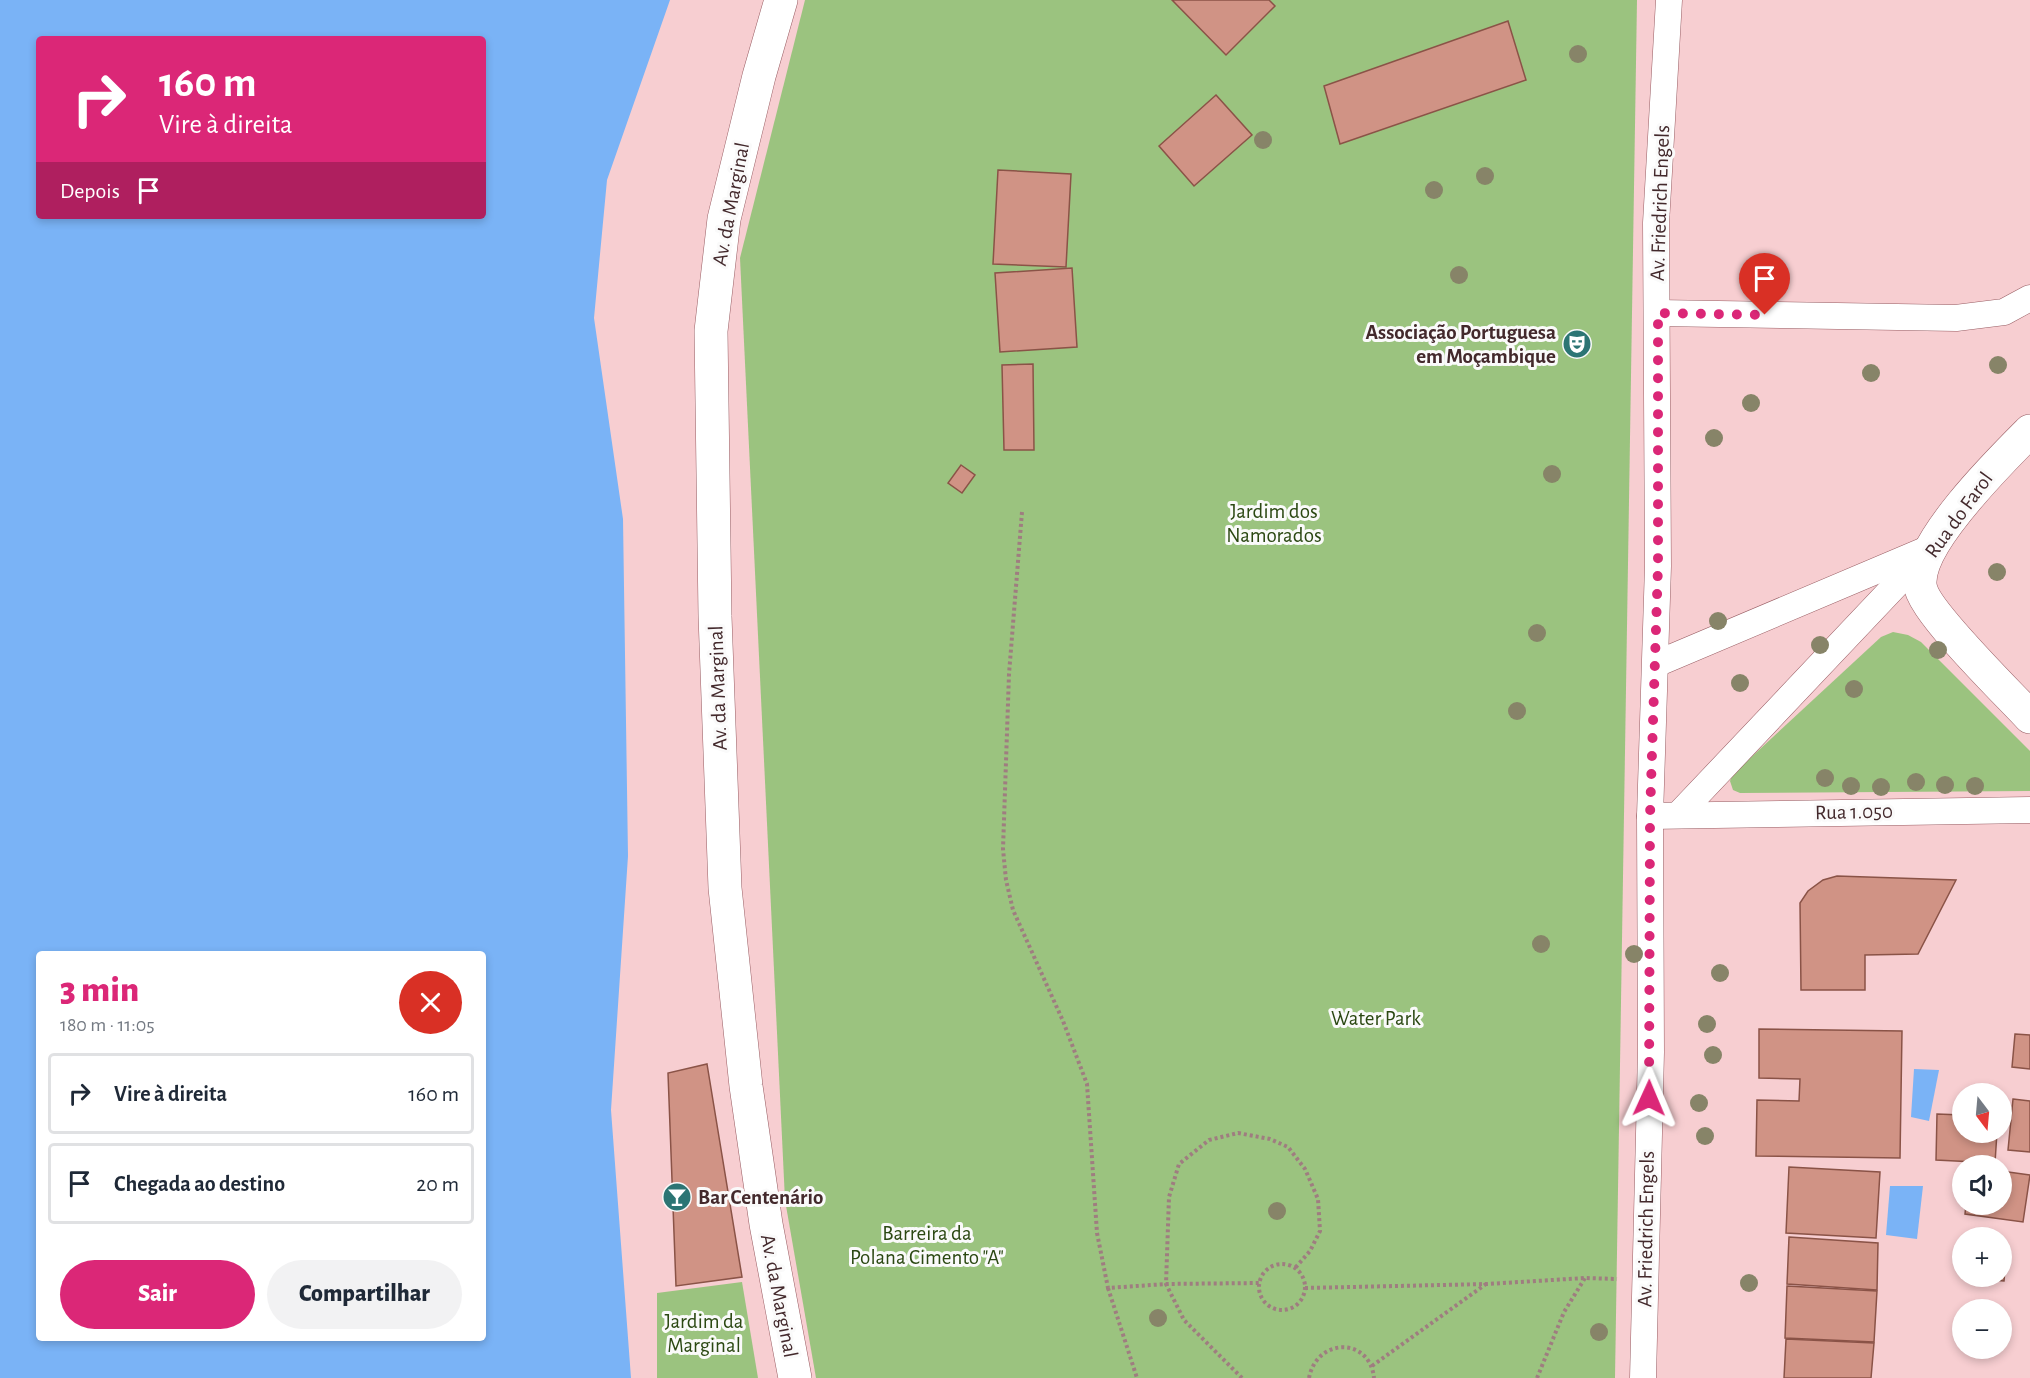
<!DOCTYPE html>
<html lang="pt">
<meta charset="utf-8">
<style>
body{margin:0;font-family:"Alegreya Sans",sans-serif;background:#f2f2f3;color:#1f2937;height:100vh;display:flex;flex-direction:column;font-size:22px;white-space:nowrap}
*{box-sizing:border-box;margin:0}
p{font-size:20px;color:#747a83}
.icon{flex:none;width:33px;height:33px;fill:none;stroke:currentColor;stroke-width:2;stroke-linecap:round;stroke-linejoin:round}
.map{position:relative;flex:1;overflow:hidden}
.side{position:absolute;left:36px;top:951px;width:450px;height:390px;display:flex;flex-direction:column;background:#fff;border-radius:6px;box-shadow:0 3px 9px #0003}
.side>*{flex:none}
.banner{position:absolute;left:36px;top:36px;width:450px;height:183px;border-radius:6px;box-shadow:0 3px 9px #0003;background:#db2777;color:#fff;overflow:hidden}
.needle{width:39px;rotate:164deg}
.tools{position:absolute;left:1952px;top:1083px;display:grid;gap:12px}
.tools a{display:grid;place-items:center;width:60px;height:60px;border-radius:50%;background:#fff;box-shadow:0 3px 9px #0003;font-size:30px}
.pin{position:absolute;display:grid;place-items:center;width:51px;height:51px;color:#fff;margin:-62px -26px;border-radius:50% 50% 50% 0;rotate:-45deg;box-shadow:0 0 6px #0007}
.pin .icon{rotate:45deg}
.me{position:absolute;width:66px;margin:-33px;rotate:1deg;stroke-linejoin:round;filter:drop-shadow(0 0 4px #0008)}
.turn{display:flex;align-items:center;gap:21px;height:126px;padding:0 24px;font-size:27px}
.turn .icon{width:78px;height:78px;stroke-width:2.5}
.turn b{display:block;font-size:42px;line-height:51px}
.then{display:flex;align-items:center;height:57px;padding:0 24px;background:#0003;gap:12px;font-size:22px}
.round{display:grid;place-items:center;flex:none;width:63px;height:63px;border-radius:32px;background:#f2f2f3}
.head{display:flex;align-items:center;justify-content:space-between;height:102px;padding:0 24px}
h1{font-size:36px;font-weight:800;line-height:45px;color:#db2777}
.action{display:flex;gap:12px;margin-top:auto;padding:12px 24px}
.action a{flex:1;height:69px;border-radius:36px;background:#db2777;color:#fff;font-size:24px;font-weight:800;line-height:69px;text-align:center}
.action a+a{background:#f2f2f3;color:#1f2937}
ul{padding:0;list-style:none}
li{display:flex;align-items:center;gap:18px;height:81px;margin:0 12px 9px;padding:0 12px;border:3px solid #e0e1e3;border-radius:6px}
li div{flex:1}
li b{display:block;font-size:22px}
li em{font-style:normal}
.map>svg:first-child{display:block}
</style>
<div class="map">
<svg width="2030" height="1378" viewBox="0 0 2030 1378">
<rect width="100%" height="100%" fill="#f7ced1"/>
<g fill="#9bc37f">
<path d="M805 0H1637L1615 1378H816L785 1200 740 258Z"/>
<path d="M1893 632 1908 635 1921 642 2030 751V791L1740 793 1733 790 1730 781 1733 774 1881 637Z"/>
<path d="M742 1282 758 1378H657V1293Z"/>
</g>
<g fill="#7ab3f6" fill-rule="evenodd">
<path d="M0 0H670L607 180 594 318 623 519 628 856 611 1110 631 1378H0ZM39 39H483V216H39ZM39 954H483V1338H39Z"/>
<path d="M1914 1069 1939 1070 1929 1121 1911 1117Z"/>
<path d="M1890 1186H1923L1917 1239 1886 1235Z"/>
</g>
<g fill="#d09385" stroke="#8a5347" stroke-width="1.5">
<path d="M1172 0H1269L1275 6 1226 55Z"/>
<path d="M1508 21 1526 80 1340 144 1324 86Z"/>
<path d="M1216 95 1252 135 1194 186 1159 146Z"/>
<path d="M998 170 1071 174 1066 267 993 264Z"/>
<path d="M1072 268 1077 347 1000 352 995 273Z"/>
<path d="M1033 364 1034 450H1004L1002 365Z"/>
<path d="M961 465 975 475 962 493 948 483Z"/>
<path d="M1837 876 1956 880 1918 954 1865 955V990H1801L1800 903 1808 891 1823 880Z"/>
<path d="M1759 1029 1902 1031 1900 1158 1756 1156 1757 1100 1799 1101 1800 1079 1759 1078Z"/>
<path d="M2015 1034 2030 1035V1069L2012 1067Z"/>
<path d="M707 1064 742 1277 676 1286 668 1073Z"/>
<path d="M2013 1099 2030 1101V1152L2008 1150Z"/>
<path d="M1937 1114 1962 1115V1132H1997L1995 1163 1936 1160Z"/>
<path d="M1789 1167 1880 1172 1876 1238 1786 1233Z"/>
<path d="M2001 1171 2030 1175 2023 1222 1965 1214 1966 1204H2001Z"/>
<path d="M1789 1237 1878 1243 1877 1290 1787 1284Z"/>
<path d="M2001 1258H2006L2004 1281 1978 1279V1276H2001Z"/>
<path d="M1787 1286 1877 1291 1874 1342 1785 1338Z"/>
<path d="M1786 1339 1874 1343 1871 1378H1784Z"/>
</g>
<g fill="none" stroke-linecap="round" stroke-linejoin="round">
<g stroke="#985d63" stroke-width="27">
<g id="minor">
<path d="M1658 313 1956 318 2004 312 2030 298"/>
<path d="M1656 664 1923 551"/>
<path d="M1679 814 1928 551"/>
<path d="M1650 816 2030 810"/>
<path d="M1643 1378 1651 1052 1650 816 1658 566 1656 223 1669 0"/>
</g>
</g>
<g stroke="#985d63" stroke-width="34">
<g id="secondary">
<path d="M781 0 759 76 724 219 711 331 715 616 725 888 746 1086 766 1224 795 1378"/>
<path d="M2030 431C2001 460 1918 542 1920 584 1921 609 2009 694 2030 717"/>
</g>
</g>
<g stroke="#9f7d80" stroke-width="4" stroke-dasharray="3 3" stroke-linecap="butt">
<path d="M1022 512 1009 674 1003 849 1006 880 1013 910 1063 1021 1087 1084 1097 1233 1108 1288 1166 1284 1259 1283"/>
<circle cx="1282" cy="1287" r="23"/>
<path d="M1108 1288 1137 1378"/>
<path d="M1305 1288 1487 1284 1585 1278 1617 1279"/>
<path d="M1372 1366 1486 1284"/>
<path d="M1242 1378 1184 1320 1166 1284 1169 1197 1179 1164 1209 1140 1238 1133 1270 1139 1288 1147 1305 1169 1318 1199 1320 1231 1310 1251 1295 1268"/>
<path d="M1309 1378C1317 1337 1370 1337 1374 1378"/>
<path d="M1537 1378 1564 1312 1585 1278"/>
</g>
<use href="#minor" stroke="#fff" stroke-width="26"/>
<use href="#secondary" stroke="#fff" stroke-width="33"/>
</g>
<g fill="#878468">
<circle cx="1578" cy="54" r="9"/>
<circle cx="1263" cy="140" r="9"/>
<circle cx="1485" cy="176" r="9"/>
<circle cx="1434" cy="190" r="9"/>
<circle cx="1459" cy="275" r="9"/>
<circle cx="1998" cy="365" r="9"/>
<circle cx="1871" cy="373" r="9"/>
<circle cx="1751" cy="403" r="9"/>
<circle cx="1714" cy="438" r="9"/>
<circle cx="1552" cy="474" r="9"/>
<circle cx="1997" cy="572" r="9"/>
<circle cx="1718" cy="621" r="9"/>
<circle cx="1537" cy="633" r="9"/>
<circle cx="1820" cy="645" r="9"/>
<circle cx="1938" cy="650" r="9"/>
<circle cx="1740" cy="683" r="9"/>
<circle cx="1854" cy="689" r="9"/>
<circle cx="1517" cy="711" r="9"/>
<circle cx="1825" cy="778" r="9"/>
<circle cx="1916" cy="782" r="9"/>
<circle cx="1945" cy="785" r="9"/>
<circle cx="1851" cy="786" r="9"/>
<circle cx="1975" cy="786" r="9"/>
<circle cx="1881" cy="787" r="9"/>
<circle cx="1541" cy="944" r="9"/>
<circle cx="1634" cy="954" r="9"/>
<circle cx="1720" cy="973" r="9"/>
<circle cx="1707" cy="1024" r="9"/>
<circle cx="1713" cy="1055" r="9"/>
<circle cx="1699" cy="1103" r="9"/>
<circle cx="1705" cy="1136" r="9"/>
<circle cx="1277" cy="1211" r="9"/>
<circle cx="1749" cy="1283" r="9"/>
<circle cx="1158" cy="1318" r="9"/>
<circle cx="1599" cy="1332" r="9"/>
</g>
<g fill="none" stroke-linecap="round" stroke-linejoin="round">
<path stroke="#db2777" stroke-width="10" stroke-dasharray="0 18" d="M1649 1098 1650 816 1658 566V313L1765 315"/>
</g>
<defs>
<g id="theatre-disc" transform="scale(1.5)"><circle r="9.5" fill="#2c7574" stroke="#fafafa"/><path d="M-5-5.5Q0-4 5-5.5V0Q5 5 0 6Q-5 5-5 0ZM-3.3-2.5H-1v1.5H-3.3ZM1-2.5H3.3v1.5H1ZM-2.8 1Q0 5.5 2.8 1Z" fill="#fff"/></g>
<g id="bar-disc" transform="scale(1.5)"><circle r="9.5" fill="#2c7574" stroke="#fafafa"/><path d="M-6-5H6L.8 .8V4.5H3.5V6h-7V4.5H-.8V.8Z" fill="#fff"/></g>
</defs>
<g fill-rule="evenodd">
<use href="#theatre-disc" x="1577" y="344"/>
<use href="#bar-disc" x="677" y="1197"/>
</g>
<g text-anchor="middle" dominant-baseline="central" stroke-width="6" stroke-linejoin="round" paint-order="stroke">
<g font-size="21" fill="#43292c" stroke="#fafafa">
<text transform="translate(1660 203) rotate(-88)">Av. Friedrich Engels</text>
<text transform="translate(731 204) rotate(-79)">Av. da Marginal</text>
<text transform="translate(1959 515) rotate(-54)">Rua do Farol</text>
<text transform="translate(718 688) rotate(-92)">Av. da Marginal</text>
<text transform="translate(1854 812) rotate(-1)">Rua 1.050</text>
<text transform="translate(1646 1229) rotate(-89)">Av. Friedrich Engels</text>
<text transform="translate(779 1296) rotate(79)">Av. da Marginal</text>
</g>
<g font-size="21" font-weight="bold" fill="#43292c" stroke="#fafafa" text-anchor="end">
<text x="1556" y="332">Associação Portuguesa<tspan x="1556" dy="24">em Moçambique</tspan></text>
<text x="698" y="1197" text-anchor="start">Bar Centenário</text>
</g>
<g font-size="21" fill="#2b4812" stroke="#fafafa">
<text x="1274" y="511">Jardim dos<tspan x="1274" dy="24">Namorados</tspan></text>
<text x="1376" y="1018">Water Park</text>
<text x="927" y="1233">Barreira da<tspan x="927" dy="24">Polana Cimento "A"</tspan></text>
<text x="704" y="1321">Jardim da<tspan x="704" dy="24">Marginal</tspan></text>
</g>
</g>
</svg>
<div class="tools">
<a><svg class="needle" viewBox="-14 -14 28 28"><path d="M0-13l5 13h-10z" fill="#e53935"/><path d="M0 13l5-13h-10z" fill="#747a83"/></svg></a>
<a><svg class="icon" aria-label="sound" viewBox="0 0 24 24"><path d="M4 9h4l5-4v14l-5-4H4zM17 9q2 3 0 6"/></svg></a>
<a>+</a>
<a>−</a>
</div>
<div class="pin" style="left:1765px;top:315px;background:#d93025"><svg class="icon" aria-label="arrive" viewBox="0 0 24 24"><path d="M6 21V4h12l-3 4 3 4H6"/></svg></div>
<svg class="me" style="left:1649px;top:1098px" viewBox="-20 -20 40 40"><path d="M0-17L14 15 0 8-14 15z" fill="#db2777" stroke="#fff" stroke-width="4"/></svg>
<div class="banner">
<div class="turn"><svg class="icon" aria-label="right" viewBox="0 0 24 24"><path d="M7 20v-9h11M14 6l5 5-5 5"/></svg><div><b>160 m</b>Vire à direita</div></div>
<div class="then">Depois<svg class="icon" aria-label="arrive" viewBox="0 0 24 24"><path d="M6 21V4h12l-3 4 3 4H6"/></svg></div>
</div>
<section class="side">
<div class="head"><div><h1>3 min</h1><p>180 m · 11:05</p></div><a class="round" style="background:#d93025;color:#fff"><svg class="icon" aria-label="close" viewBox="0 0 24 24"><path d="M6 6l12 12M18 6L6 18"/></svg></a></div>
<ul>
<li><svg class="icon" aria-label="right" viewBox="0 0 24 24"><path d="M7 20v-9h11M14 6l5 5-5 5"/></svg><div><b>Vire à direita</b></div><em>160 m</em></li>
<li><svg class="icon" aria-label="arrive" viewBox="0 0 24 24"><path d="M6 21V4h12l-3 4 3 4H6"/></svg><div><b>Chegada ao destino</b></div><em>20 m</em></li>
</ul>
<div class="action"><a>Sair</a><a>Compartilhar</a></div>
</section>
</div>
